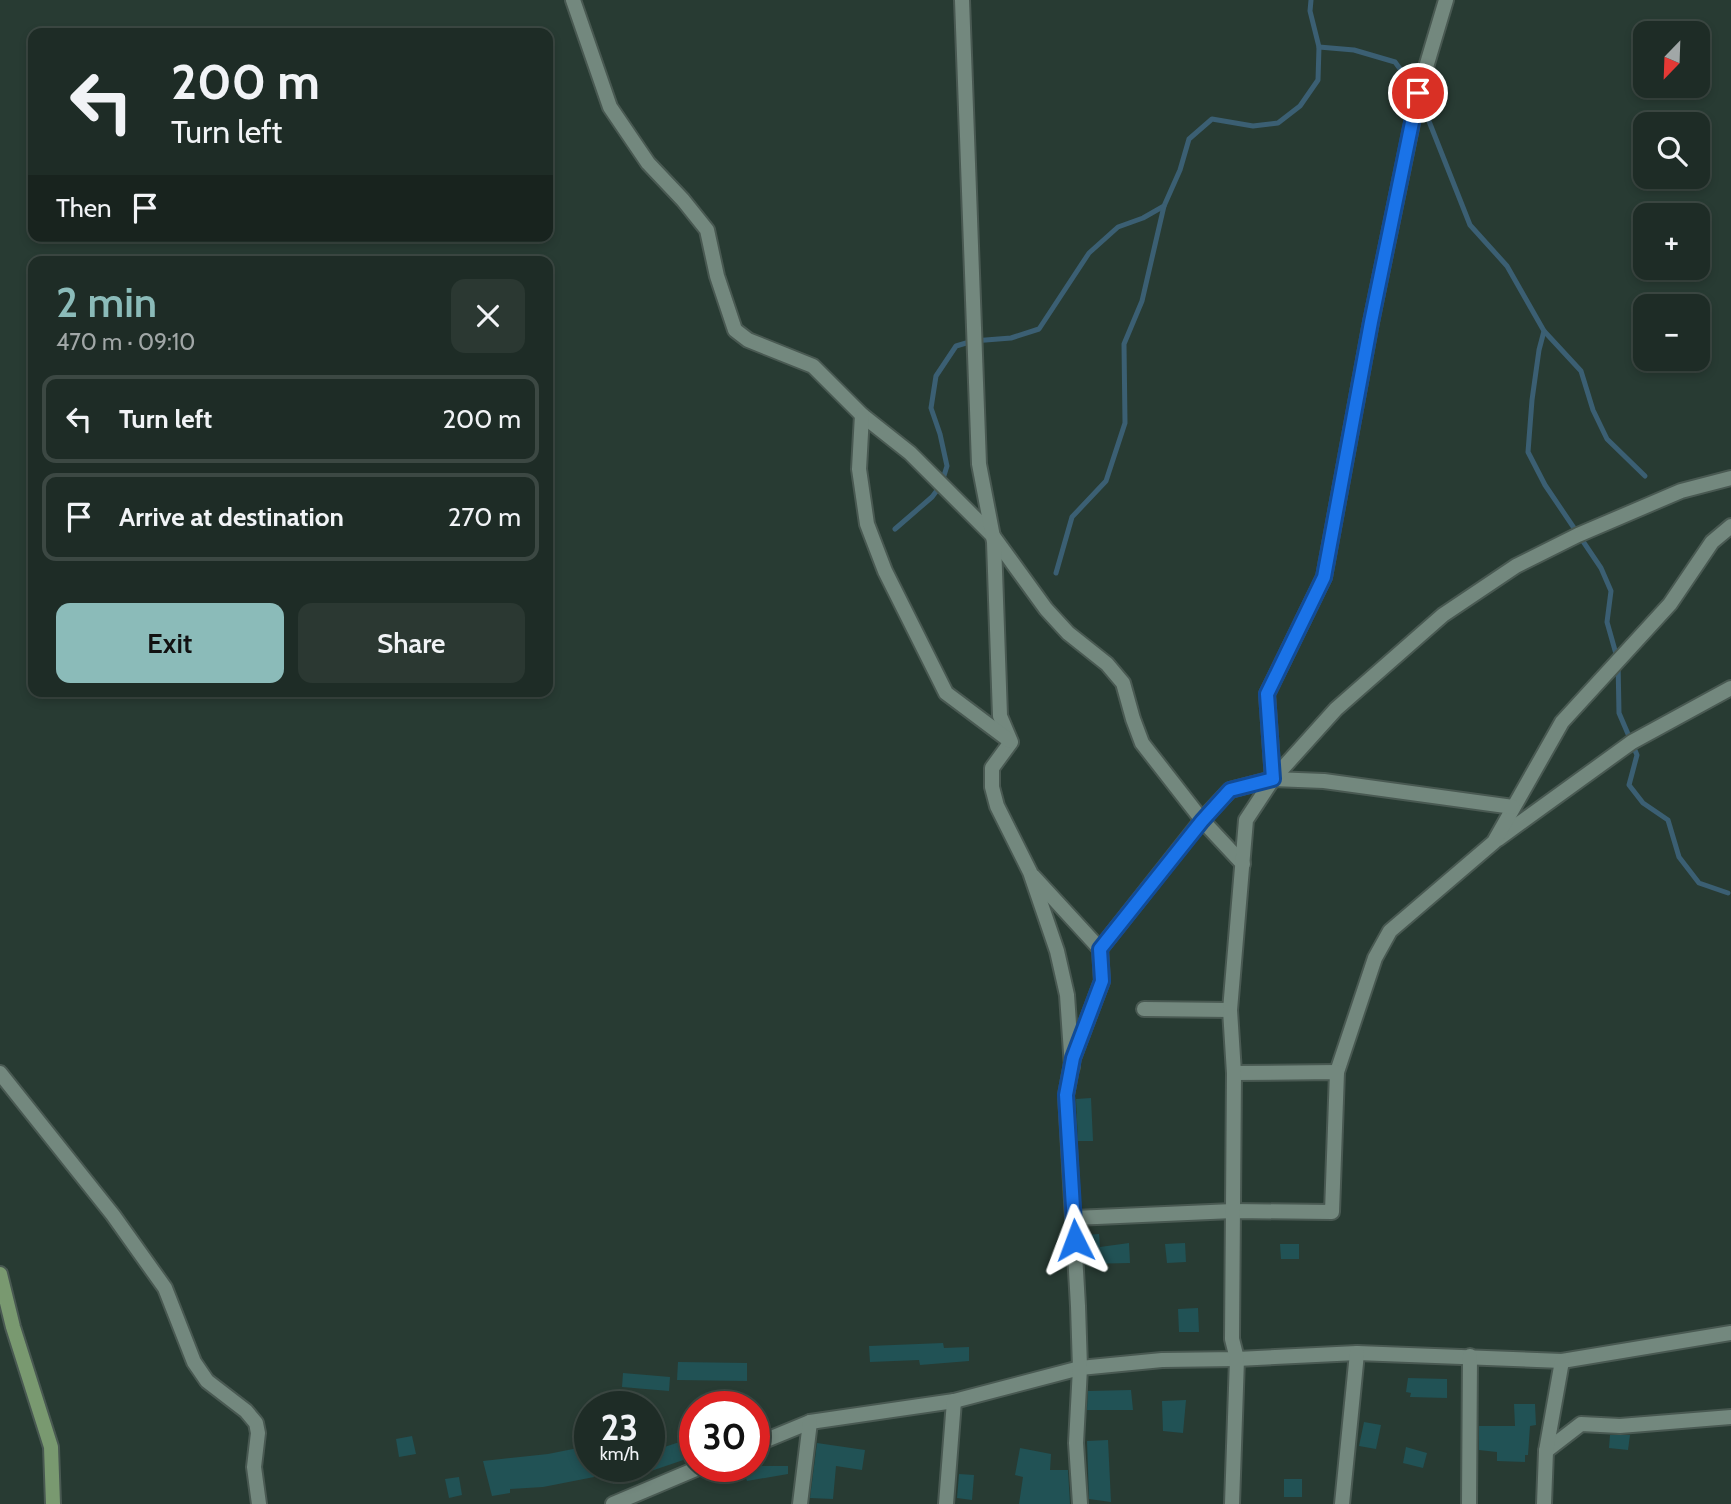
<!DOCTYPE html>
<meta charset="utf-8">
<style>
body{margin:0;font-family:Cabin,sans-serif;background:#2b3832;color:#f1f3f6;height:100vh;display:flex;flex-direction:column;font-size:26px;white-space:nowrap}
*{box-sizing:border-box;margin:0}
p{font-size:23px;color:#a1a7a7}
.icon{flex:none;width:38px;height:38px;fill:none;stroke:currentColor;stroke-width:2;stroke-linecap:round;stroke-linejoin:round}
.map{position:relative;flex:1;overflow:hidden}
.drawer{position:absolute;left:28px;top:256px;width:525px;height:441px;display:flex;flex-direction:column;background:#1e2c26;border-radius:14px;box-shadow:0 4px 10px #0003,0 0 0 2px #3c4843}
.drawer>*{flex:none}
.top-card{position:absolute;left:28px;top:28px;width:525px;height:214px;border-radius:14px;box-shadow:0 4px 10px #0003,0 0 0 2px #3c4843;background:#1e2c26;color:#f1f3f6;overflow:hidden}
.needle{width:46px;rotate:203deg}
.controls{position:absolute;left:1633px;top:21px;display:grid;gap:14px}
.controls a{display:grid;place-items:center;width:77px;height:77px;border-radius:14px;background:#1e2c26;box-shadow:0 4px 10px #0003,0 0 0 2px #3c4843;font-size:35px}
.speed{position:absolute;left:574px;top:1391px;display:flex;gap:14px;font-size:35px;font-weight:700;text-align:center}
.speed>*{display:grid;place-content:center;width:91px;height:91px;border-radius:50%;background:#1e2c26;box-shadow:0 4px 10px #0003,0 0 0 2px #3c4843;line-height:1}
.speed small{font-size:18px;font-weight:400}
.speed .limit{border:10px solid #d22;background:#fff;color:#111}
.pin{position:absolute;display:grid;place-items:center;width:60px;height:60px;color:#fff;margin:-30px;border:4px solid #fff;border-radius:50%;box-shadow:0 2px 7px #0007}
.me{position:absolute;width:77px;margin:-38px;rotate:357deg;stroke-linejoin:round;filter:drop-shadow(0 0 5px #0008)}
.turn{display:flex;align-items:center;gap:24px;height:147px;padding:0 28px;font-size:32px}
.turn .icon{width:91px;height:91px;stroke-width:2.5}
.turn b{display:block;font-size:49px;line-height:60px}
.then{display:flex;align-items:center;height:66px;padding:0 28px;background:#0003;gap:14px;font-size:26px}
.round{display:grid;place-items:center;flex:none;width:74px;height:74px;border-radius:14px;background:#2b3832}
.head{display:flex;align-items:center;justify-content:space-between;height:119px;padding:0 28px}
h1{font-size:42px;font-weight:600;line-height:52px;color:#8bbbb9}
.cta{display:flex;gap:14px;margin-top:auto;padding:14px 28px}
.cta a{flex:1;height:80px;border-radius:14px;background:#8bbbb9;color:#111;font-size:28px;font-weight:600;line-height:80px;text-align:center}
.cta a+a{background:#2b3832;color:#f1f3f6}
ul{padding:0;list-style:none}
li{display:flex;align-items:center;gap:21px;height:88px;margin:0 14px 10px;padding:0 14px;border:4px solid #3c4843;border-radius:14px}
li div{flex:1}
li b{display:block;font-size:26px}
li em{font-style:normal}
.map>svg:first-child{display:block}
</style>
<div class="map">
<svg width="1731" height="1504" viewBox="0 0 1731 1504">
<rect width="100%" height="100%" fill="#283b33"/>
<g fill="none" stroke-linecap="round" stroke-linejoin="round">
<g stroke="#3b5f73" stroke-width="5">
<path d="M1319 47 1354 50 1395 62 1417 92"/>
<path d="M1421 101 1470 225 1507 266 1544 331 1539 350 1532 400 1528 452 1545 485 1601 568 1611 591 1607 622 1618 661 1619 713 1637 755 1629 785 1643 803 1668 820 1679 857 1699 883 1728 893"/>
<path d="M1544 331 1581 371 1593 410 1607 439 1645 476"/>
<path d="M895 529 932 497 941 485 947 466 940 434 931 408 936 376 956 346 973 341 1011 338 1039 329 1089 253 1118 227 1143 218 1164 206 1180 170 1189 139 1212 119 1253 126 1278 123 1300 106 1318 80 1319 47 1310 11 1311 0"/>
<path d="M1056 573 1072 517 1106 481 1125 423 1124 344 1142 301 1164 206"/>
</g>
</g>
<g fill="#215255">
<path d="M1091 1098 1093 1141H1078L1076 1099Z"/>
<path d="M1099 1234 1100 1247 1129 1243 1130 1263 1085 1264 1084 1235Z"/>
<path d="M1185 1243 1186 1262 1167 1263 1165 1244Z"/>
<path d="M1280 1244H1299V1259H1281Z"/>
<path d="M1198 1308 1199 1332H1179L1178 1309Z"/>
<path d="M943 1343 944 1348 969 1347V1361L920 1365 919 1360 870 1362 869 1346Z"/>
<path d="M678 1362 747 1363V1381L677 1380Z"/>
<path d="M623 1373 670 1377 669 1391 622 1387Z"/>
<path d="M1408 1378 1447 1379V1398L1410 1397 1411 1393 1406 1392Z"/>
<path d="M1131 1390 1133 1410H1087L1088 1391Z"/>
<path d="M1186 1400 1183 1433 1163 1431 1162 1401Z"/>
<path d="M1514 1404H1535L1536 1425 1530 1426 1528 1455H1525V1462L1497 1461V1452L1479 1450V1426H1515Z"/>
<path d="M1364 1422 1381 1425 1376 1449 1359 1446Z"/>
<path d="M1610 1435H1630L1628 1450 1609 1448Z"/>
<path d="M412 1436 416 1454 399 1457 396 1439Z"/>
<path d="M695 1437V1456L613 1484 607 1466H649V1452Z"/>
<path d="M1108 1440 1111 1502 1089 1499 1087 1441Z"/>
<path d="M817 1443 865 1450 862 1470 836 1466 833 1499 810 1498Z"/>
<path d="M588 1446 590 1466H592L594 1477 543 1487 510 1489V1493L492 1496 483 1461 548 1454Z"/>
<path d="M1406 1447 1427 1453 1423 1468 1403 1463Z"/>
<path d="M1020 1448 1051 1454 1050 1470H1068L1070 1504H1019L1023 1477 1015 1475Z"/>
<path d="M742 1466H788V1474L747 1481Z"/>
<path d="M959 1474 974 1475 972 1500 957 1498Z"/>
<path d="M459 1477 462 1495 449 1498 445 1479Z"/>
<rect x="1284" y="1479" width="18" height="18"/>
</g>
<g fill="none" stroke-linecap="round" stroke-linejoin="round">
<g stroke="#495952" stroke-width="18">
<g id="street">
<path d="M573 0 610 107 648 163 683 200 707 230 717 276 735 330 748 340 813 366 862 415 910 453 993 536 1046 609 1068 633 1107 664 1123 683 1133 719 1142 743 1202 820 1243 864"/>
<path d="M962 0 979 464 994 542 1000 716 1011 742 992 768V787L997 806 1030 872 1057 951 1067 995 1072 1067"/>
<path d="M862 415 859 469 867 524 885 571 946 693 1010 741"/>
<path d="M1273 779 1267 694 1324 577 1371 322 1418 94 1446 0"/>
<path d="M1498 839 1632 742 1731 688"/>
<path d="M1033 876 1100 949"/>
<path d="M1144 1009 1230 1010"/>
<path d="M1337 1072 1375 958 1390 931 1494 842 1562 722 1670 604 1712 542 1731 526"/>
<path d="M0 1073 113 1215 165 1288 194 1362 207 1381 246 1411 256 1423 258 1433 254 1467 259 1504"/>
<path d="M1074 1218 1233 1211 1332 1212 1337 1072 1234 1073"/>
<path d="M754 1445 810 1422 954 1401 1080 1368 1162 1360 1237 1359 1357 1353 1562 1361 1731 1333"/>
<path d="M1546 1451 1581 1424 1620 1426 1731 1417"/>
<path d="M613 1504 703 1466"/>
<path d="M800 1504 810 1422"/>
<path d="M946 1504 954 1401"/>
<path d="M1080 1504 1076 1443 1080 1368 1078 1306 1066 1095 1073 1058 1102 981 1100 949 1202 820 1230 790 1273 779 1324 781 1513 807"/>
<path d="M1232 1504 1237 1359 1232 1339 1234 1073 1230 1010 1246 820 1273 779 1336 709 1443 615 1516 566 1578 535 1681 491 1731 478"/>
<path d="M1342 1504 1357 1353"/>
<path d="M1469 1504 1470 1356"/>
<path d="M1544 1504 1546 1451 1562 1361"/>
</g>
</g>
<g stroke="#495952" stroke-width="18">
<path id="secondary" d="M0 1274 13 1327 51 1447 53 1504"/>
</g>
<use href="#street" stroke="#73887e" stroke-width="14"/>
<use href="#secondary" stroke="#799970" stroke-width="14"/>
</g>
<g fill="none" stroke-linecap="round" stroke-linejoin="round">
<g stroke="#114b97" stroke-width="18">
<path id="route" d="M1075 1240 1066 1095 1073 1058 1102 981 1100 949 1202 821 1230 790 1273 779 1267 694 1324 577 1371 322 1418 93"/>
</g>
<use href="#route" stroke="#1a73e8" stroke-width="12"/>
</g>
</svg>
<div class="controls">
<a><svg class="needle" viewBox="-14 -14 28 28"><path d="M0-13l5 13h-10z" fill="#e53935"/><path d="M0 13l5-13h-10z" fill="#a1a7a7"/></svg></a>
<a><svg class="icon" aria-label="search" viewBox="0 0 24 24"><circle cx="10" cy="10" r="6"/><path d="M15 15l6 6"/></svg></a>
<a>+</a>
<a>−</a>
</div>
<div class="speed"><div>23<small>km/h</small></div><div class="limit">30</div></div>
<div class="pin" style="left:1418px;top:93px;background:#d93025"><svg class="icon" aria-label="arrive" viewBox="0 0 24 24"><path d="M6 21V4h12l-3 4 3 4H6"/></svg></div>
<svg class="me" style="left:1075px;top:1240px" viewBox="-20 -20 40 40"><path d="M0-17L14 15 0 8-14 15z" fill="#1a73e8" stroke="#fff" stroke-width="4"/></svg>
<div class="top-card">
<div class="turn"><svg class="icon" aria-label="left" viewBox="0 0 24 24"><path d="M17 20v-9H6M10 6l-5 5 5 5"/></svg><div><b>200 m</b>Turn left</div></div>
<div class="then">Then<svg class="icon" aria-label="arrive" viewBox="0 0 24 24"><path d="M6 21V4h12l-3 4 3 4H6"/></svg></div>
</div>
<section class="drawer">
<div class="head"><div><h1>2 min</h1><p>470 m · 09:10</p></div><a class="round"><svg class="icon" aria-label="close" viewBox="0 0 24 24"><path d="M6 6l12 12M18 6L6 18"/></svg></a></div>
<ul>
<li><svg class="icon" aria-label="left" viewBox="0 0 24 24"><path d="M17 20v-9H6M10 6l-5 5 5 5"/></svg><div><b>Turn left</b></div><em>200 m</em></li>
<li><svg class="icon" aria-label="arrive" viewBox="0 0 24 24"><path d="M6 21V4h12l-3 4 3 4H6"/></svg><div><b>Arrive at destination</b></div><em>270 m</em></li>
</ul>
<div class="cta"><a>Exit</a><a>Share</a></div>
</section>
</div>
